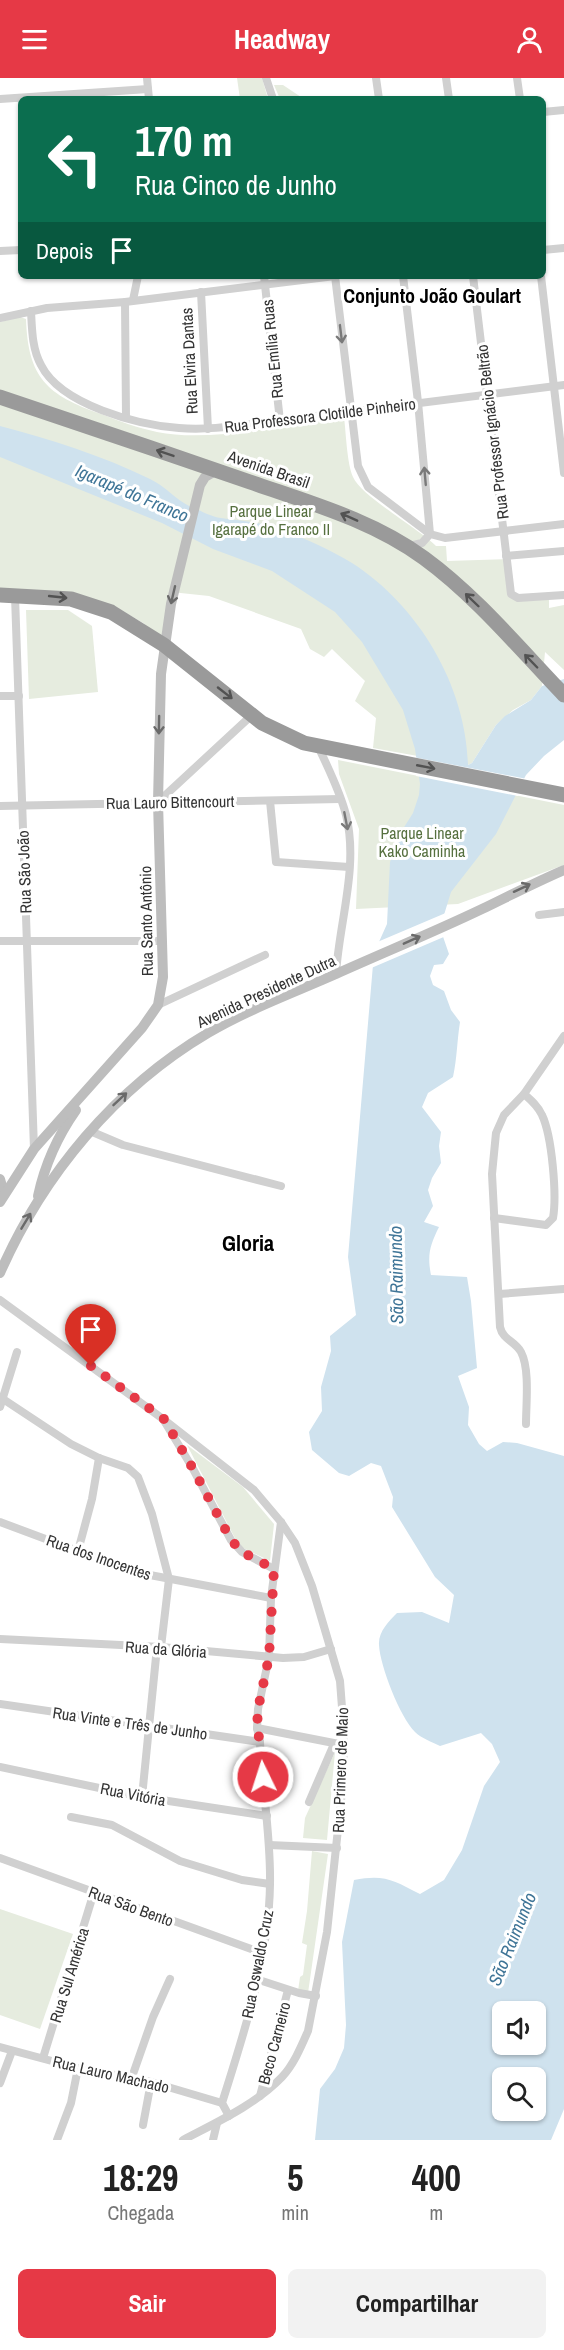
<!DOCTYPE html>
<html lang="pt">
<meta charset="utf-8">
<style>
body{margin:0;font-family:"Archivo Narrow",sans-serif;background:#f2f2f2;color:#222;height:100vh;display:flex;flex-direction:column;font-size:22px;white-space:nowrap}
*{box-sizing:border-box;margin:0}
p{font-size:20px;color:#767676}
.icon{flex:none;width:33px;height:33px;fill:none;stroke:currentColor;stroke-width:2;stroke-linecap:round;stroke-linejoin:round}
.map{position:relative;height:2062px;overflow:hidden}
.panel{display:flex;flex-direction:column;background:#fff;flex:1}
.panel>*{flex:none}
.hud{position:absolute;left:18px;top:18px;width:528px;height:183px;border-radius:9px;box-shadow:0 2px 4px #0004;background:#0b6e4f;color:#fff;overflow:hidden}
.fabs{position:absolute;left:492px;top:1923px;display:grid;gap:12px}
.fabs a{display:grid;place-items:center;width:54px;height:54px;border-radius:9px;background:#fff;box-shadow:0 2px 4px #0004;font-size:30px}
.pin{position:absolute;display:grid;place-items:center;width:51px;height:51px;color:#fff;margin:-62px -26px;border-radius:50% 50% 50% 0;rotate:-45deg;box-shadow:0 0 6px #0007}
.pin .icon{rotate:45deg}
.me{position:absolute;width:66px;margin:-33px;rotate:356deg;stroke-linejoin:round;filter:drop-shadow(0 0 4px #0008)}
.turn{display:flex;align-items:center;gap:21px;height:126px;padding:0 18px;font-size:27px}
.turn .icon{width:78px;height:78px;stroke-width:2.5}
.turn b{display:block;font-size:42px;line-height:51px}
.then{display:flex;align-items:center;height:57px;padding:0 18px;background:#0003;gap:12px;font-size:22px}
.eta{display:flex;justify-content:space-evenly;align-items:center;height:102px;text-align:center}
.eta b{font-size:36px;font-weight:700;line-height:42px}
.primary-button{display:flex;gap:12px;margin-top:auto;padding:12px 18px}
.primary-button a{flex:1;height:69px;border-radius:9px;background:#e63946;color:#fff;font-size:24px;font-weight:700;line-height:69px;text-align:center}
.primary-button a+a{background:#f2f2f2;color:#222}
header{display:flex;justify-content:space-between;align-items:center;height:78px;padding:0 18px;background:#e63946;color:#fff;font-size:27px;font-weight:700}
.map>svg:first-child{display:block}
</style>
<header><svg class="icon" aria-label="menu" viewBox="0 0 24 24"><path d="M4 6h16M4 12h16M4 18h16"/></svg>Headway<svg class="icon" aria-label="person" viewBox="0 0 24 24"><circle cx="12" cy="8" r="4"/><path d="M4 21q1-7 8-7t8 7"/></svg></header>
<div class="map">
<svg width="564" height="2062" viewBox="0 0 564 2062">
<rect width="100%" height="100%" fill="#fff"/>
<g fill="#e6ecdf">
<path d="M237 0H262L268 21H240Z"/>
<path d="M274 7H283L304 21H280Z"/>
<path d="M20 239 26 241C28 300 47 317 101 336 119 343 138 350 157 354 210 365 290 346 344 339 346 355 347 386 353 399 361 418 418 450 436 468H446L447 483 510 481 514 519 549 517V530L564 527V592L545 574 542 608 531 622 513 632 496 647 472 685 468 687 373 670 376 640 355 623 365 603 332 571 324 579 310 571 301 551 209 518 171 514 161 560 143 545 116 529 0 511V244Z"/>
<path d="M26 532H68L92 548 98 614 29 621Z"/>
<path d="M338 682 564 727V787L458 826 356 831 359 751 339 696Z"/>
<path d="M187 1367 243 1409 274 1446 270 1483 239 1468Z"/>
<path d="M335 1674 327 1762 303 1760 305 1740Z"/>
<path d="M312 1773 328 1776 308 1915 298 1913 300 1899 303 1897 307 1867 302 1865 307 1833Z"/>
<path d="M0 1831 73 1856 40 1951 0 1937Z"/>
</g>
<path fill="#cfe2ee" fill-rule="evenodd" d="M0 348C52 362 101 377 150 401 165 408 176 422 191 429 200 432 211 439 221 440 242 443 262 444 283 452 306 461 331 472 352 485 419 528 466 608 468 687L472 685 496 647 505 638 531 622 542 608 564 601V662L544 678 526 697 496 756 451 814 440 850 449 876 443 886 434 887 430 898 433 907 444 913 451 932 460 944C457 963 457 981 453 999L428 1015 422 1029 441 1054 439 1068 441 1085 432 1100 428 1112 433 1128 424 1144 439 1149C430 1167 427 1177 431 1197L467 1199 471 1223 477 1290 458 1298 469 1329 468 1347 479 1366 487 1373 503 1364 517 1365 564 1378V2031L551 2062H315L320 2011 335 1991 344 1970 346 1947 342 1864 354 1802C384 1796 393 1802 420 1816L444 1802 462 1772 484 1708 500 1684 492 1666 481 1655 440 1668C432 1664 421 1660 415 1654 400 1639 380 1588 379 1567 378 1554 389 1543 397 1535L422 1534 449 1545 454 1517 435 1499 392 1429 393 1419 381 1388 371 1385 349 1398 339 1395 312 1372 309 1354 322 1333 321 1309 331 1273 330 1258 356 1237 348 1179 374 875 387 846 390 784 401 754 413 735 419 717 420 706 415 671 403 632 362 564 335 534 272 493 213 471 162 445 0 379ZM502 1934H536V1966H502ZM502 2000H536V2032H502Z"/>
<g fill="#fff">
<path d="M413 679 527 701 518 718 416 698Z"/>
<path d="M448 834 443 850 446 858 369 891 371 875 375 865Z"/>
</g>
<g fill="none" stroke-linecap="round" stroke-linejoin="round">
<g stroke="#d0d0d0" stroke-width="8">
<path d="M147 0 149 21"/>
<path d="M266 0 273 21"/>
<path d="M376 0 379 21"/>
<path d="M446 0 449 21"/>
<path d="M517 0 520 21"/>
<path d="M0 21 148 11"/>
<path d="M543 34 564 32"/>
<path d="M543 172 564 170"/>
<path d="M0 173 21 172"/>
<path d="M264 198 280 343"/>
<path d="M335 198 358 388 368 409 430 456"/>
<path d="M403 198 418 324 430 456"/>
<path d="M473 198 511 516 518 520 564 517"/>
<path d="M541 198 564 395"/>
<path d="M201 214 208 351"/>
<path d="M133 222 138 198"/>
<path d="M125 224 126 339"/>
<path d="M31 233C32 251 32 271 41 287 61 327 138 347 179 350 204 352 228 349 252 346L564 307"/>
<path d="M0 240 47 230 125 224 335 198"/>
<path d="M409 468 422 465 430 456 445 460 564 446"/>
<path d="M506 478 564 473"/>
<path d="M15 518 34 1071"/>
<path d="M0 618H19"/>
<path d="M318 668C328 690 340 713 346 737 359 788 339 845 336 896"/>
<path d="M270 723 276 784 349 789"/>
<path d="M158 724 252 637"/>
<path d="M0 728 340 721"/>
<path d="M539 837 564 834"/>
<path d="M0 863H162"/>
<path d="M158 927 265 877"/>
<path d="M90 1053 123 1067 281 1108"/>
<path d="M494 1140 546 1147 553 1140C557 1117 552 1058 542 1037 538 1028 531 1022 524 1016"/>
<path d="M499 1216 564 1211"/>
<path d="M0 1222 163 1341 192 1389 231 1462 242 1474 274 1491"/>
<path d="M0 1319 71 1366 99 1380 128 1390 138 1399 152 1436 169 1501 161 1569"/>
<path d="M0 1329 17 1274"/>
<path d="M163 1341 254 1412 281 1444 295 1465 312 1508 340 1603 344 1656 343 1704 327 1854 308 1953C301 1969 294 1986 282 1999 255 2027 217 2044 183 2062"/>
<path d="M526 1346C526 1326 530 1291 521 1274 515 1263 503 1262 500 1249L492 1096 496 1055 504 1037 524 1016 564 958"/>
<path d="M0 1444 134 1494 271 1520"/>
<path d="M78 1473 92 1421 99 1380"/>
<path d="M0 1561 161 1569 283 1580 304 1579 331 1571"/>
<path d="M0 1626 260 1664"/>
<path d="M257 1650 344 1667"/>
<path d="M0 1689 142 1719 267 1738"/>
<path d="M142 1719 157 1569"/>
<path d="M309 1724 334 1666"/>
<path d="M71 1739 112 1747 180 1783 242 1802 270 1806"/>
<path d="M269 1767 337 1770"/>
<path d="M0 1780 262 1875"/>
<path d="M256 1901 299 1915 316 1918"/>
<path d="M0 1969 78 1990 151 2004 222 2025"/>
<path d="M43 1980 94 1814"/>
<path d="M132 1999 153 1939 170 1901"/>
<path d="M0 2005 12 1973"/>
<path d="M260 2018 288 1912"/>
<path d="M229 2038 222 2025C244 1955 269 1880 270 1806 271 1758 262 1711 260 1664L257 1650 258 1631 269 1579 271 1520 281 1444"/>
<path d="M143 2047 151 2004"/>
<path d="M57 2062 71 2025 78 1990"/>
<path d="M213 2062 217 2045"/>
</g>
<g stroke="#bdbdbd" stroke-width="10">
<path d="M0 1101 2 1108 0 1121"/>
<path d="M38 1118C45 1086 57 1059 76 1032"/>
<path d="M0 1124 34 1071 142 950 158 927 163 899 158 724 161 596 171 526 200 407 205 399 217 392"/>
<path d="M0 1195C43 1097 115 1010 208 955 249 931 293 915 336 896 385 874 434 854 482 831 509 818 536 804 564 792"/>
</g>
<g stroke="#9a9a9a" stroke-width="15">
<path d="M0 319C83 347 167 375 250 404 310 425 372 442 424 480 476 518 519 570 564 617"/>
<path d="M0 517 71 521 111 534 164 567 262 645 304 665 564 717"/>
</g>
</g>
<defs><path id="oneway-shaft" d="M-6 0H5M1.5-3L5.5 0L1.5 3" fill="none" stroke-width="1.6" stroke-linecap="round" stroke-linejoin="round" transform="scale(1.5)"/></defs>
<g stroke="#7a7a7a">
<use href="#oneway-shaft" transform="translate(341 256) rotate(83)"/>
<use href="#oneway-shaft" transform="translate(425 398) rotate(-95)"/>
<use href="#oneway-shaft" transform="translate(346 743) rotate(79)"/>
</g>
<g stroke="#525252">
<use href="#oneway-shaft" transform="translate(165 375) rotate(-161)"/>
<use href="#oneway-shaft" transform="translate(349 439) rotate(-156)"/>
<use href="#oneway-shaft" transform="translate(58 519) rotate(6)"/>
<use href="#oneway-shaft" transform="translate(472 522) rotate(-136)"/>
<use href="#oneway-shaft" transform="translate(531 583) rotate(-134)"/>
<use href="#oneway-shaft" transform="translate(225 615) rotate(38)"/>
<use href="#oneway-shaft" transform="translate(426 689) rotate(11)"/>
</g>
<g stroke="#6a6a6a">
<use href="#oneway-shaft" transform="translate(173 517) rotate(103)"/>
<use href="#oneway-shaft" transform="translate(159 647) rotate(91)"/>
<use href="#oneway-shaft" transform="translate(522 810) rotate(-25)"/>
<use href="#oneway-shaft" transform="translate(412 862) rotate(-24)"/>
<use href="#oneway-shaft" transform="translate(120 1021) rotate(-43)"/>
<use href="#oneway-shaft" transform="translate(26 1143) rotate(-59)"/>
</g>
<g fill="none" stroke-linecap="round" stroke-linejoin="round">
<path stroke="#e63946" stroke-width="10" stroke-dasharray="0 18" d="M91 1288 164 1341 192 1389 231 1462 242 1474 274 1491 269 1579 258 1631 257 1650 260 1664 263 1699"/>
</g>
<g text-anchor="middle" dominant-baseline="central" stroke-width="6" stroke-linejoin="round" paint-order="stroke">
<g font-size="16" fill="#333" stroke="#fff">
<text transform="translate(272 271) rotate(-96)">Rua Emília Ruas</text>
<text transform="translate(189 283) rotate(-93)">Rua Elvira Dantas</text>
<text transform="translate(320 337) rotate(-7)">Rua Professora Clotilde Pinheiro</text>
<text transform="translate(492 354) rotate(-97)">Rua Professor Ignácio Beltrão</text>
<text transform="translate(269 391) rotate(19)">Avenida Brasil</text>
<text transform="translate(170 724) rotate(-1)">Rua Lauro Bittencourt</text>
<text transform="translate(24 794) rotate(-92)">Rua São João</text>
<text transform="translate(146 843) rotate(-91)">Rua Santo Antônio</text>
<text transform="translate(266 913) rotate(-25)">Avenida Presidente Dutra</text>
<text transform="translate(99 1479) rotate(19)">Rua dos Inocentes</text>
<text transform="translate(166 1571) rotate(4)">Rua da Glória</text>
<text transform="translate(130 1645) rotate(8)">Rua Vinte e Três de Junho</text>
<text transform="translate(340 1692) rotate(-88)">Rua Primero de Maio</text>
<text transform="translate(133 1716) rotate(11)">Rua Vitória</text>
<text transform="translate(131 1828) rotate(20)">Rua São Bento</text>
<text transform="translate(257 1886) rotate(-79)">Rua Oswaldo Cruz</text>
<text transform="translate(69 1897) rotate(-73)">Rua Sul América</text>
<text transform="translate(274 1965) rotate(-75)">Beco Carneiro</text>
<text transform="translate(111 1996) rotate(13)">Rua Lauro Machado</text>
</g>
<g font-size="16" fill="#56703f" stroke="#fff">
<text x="271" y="433">Parque Linear<tspan x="271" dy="18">Igarapé do Franco II</tspan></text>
<text x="422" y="755">Parque Linear<tspan x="422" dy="18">Kako Caminha</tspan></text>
</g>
<g font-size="18" font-style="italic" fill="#3f7597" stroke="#fff">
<text transform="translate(132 415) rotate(23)">Igarapé do Franco</text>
<text transform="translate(396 1197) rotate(-91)">São Raimundo</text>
<text transform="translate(512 1861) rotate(-68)">São Raimundo</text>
</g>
<g font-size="20" font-weight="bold" fill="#000" stroke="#fff">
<text x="432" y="217">Conjunto João Goulart</text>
</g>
<g font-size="22" font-weight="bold" fill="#000" stroke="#fff">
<text x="248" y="1165">Gloria</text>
</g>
</g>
</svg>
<div class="fabs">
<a><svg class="icon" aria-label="sound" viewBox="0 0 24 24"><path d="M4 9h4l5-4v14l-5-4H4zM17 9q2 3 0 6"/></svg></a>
<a><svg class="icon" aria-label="search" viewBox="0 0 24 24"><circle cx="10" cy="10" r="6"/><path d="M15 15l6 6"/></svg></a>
</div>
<div class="pin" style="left:91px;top:1288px;background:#d93025"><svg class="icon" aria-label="arrive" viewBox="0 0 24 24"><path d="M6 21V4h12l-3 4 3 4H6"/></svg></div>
<svg class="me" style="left:263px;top:1699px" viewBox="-20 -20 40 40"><circle r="17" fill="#e63946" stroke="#fff" stroke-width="3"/><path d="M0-11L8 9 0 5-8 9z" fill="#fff"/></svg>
<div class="hud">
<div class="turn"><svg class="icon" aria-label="left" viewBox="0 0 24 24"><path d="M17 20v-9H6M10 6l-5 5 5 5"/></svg><div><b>170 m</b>Rua Cinco de Junho</div></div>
<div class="then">Depois<svg class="icon" aria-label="arrive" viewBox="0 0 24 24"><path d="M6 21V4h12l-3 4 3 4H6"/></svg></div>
</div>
</div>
<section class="panel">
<div class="eta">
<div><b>18:29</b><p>Chegada</p></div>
<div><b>5</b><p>min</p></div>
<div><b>400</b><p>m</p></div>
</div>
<div class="primary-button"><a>Sair</a><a>Compartilhar</a></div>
</section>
